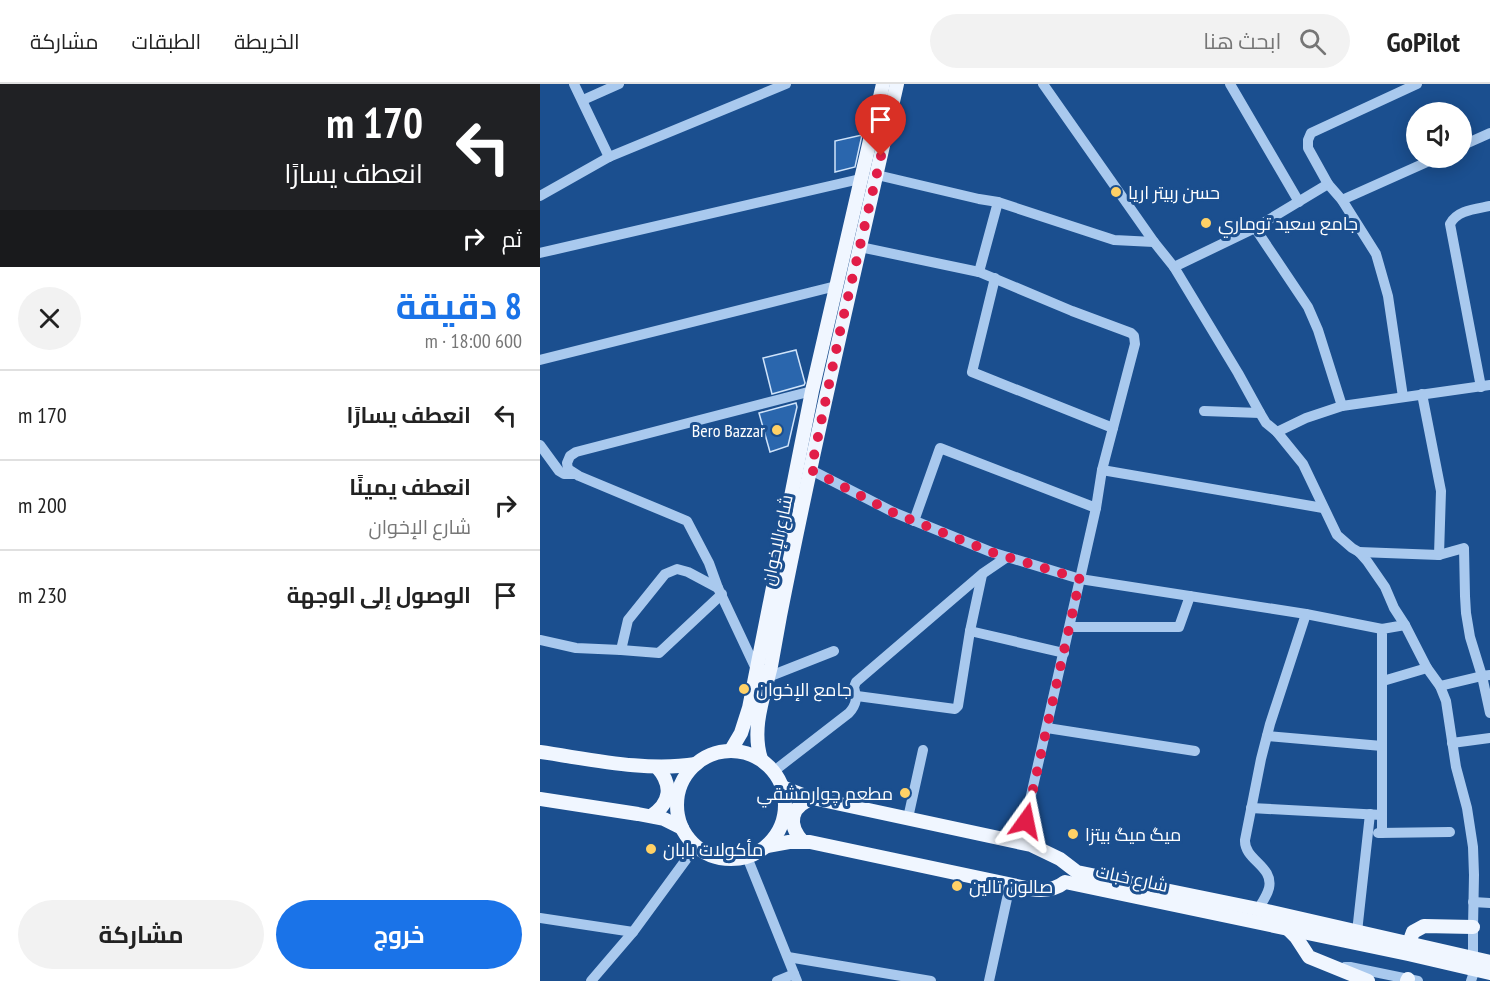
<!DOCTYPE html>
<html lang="ar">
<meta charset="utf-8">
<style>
body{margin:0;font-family:"PT Sans Narrow",Cairo,sans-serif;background:#f2f2f2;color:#222;direction:rtl;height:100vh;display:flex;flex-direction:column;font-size:22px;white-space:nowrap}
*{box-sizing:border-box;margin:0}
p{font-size:20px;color:#767676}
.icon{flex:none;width:33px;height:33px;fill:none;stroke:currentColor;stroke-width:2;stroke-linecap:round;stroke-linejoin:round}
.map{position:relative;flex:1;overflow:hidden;direction:ltr}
.sheet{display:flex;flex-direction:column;background:#fff;width:540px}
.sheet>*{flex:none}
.hud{background:#202124;color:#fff;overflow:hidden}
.fabs{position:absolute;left:866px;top:18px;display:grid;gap:12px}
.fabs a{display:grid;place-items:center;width:66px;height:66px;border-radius:50%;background:#fff;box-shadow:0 3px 15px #0003;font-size:30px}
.pin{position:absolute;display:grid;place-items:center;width:51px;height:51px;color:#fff;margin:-62px -26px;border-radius:50% 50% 50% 0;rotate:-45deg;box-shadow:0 0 6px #0007}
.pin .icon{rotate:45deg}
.me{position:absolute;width:66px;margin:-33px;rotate:12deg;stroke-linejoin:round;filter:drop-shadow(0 0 4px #0008)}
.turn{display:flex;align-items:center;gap:21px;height:126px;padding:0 18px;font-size:27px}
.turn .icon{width:78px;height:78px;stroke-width:2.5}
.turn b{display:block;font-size:42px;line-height:51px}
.then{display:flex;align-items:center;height:57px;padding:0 18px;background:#0003;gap:12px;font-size:22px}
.round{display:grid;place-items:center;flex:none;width:63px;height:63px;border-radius:32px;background:#f2f2f2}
.head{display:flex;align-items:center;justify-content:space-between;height:102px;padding:0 18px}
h1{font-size:36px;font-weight:700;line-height:45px;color:#1a73e8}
.cta{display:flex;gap:12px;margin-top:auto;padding:12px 18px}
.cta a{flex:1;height:69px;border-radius:36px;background:#1a73e8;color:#fff;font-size:24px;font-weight:700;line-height:69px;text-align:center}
.cta a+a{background:#f2f2f2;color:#222}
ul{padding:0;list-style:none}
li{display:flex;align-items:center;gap:18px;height:90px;padding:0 18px;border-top:2px solid #e0e0e0}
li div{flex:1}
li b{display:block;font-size:22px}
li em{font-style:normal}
header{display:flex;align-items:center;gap:36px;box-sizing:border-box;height:84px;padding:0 30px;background:#fff;border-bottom:2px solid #e0e0e0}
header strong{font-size:28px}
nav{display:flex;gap:33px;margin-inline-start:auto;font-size:21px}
.search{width:420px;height:54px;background:#f2f2f2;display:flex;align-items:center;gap:15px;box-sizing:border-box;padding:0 21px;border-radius:33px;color:#767676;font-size:22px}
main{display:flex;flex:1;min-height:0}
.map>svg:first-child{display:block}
</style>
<header>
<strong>GoPilot</strong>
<div class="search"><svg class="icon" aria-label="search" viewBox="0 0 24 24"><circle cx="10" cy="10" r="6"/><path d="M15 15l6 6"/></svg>ابحث هنا</div>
<nav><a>الخريطة</a><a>الطبقات</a><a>مشاركة</a></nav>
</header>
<main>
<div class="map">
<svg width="950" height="897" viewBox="0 0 950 897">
<rect width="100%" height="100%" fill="#1b4f8f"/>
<g fill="#2a66ad" stroke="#cfe3fa" stroke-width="1.5">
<path d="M322 51 315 83 295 88V57Z"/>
<path d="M256 266 265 299 264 301 232 310 223 274Z"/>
<path d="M256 319 257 323 248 362 230 368 219 329Z"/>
</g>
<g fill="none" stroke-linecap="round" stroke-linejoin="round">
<g stroke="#a9c9ee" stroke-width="10">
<path d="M34 0 69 73"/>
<path d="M503 0 614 158 634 183 698 289 720 329 726 339 737 348 763 380 797 451 812 464 819 468 827 477 845 503 854 524 865 541 842 545V749"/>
<path d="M690 0 759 118"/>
<path d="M43 16 79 0"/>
<path d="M921 62 950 49"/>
<path d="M337 91 439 115 458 118 574 156 614 158"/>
<path d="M788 100 802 116 836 170 848 212 863 313"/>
<path d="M0 112 69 73 246 0"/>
<path d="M802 116 896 74"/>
<path d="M715 144 768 223 778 246 802 322"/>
<path d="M320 163 439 188 532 227 591 249 594 252 595 260 562 386 556 424 487 729 486 745 491 761"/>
<path d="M0 169 320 95"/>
<path d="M634 183 715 144 788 100 768 64V56L771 49 877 0"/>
<path d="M439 188 458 118"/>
<path d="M455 194 432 288 573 344"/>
<path d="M0 276 296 202"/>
<path d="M941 303 910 140C917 126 936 125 950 122"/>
<path d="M882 310 901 407 899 471"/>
<path d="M664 327 720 329"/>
<path d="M737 348 766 334 802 322 950 301"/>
<path d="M0 361 19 387 24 390H34"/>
<path d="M271 386 353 428 451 468 540 495 766 530 842 545"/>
<path d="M562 386 783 424"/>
<path d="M374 437 400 364 556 424"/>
<path d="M819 468 899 471 924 464 925 512 926 529 930 553 942 592 950 629"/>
<path d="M178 504 148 488 137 485 125 490 88 536 81 566 119 569 182 510"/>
<path d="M865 541 887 584 900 602 906 617 916 683 927 724 933 763 934 791 933 843V891L931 897"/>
<path d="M530 543H639L650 512"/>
<path d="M430 547 524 569"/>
<path d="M0 556 36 564 81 566"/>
<path d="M217 587 178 504 169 479 147 437 39 392 28 385 27 379 30 372 36 368 272 307"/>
<path d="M228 593 294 567"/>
<path d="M843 597 887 584"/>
<path d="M900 602 942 592 950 591"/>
<path d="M317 612 415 625 418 622 430 547 442 491"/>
<path d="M507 644 655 667"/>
<path d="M727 652 842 662"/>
<path d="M912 659 950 654"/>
<path d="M234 687 309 629C317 620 317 614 314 603L316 598 442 490 467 473"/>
<path d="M711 724 842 731"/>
<path d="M368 734 383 666"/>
<path d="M838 749 910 748"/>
<path d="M207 773 257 897"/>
<path d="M933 818 950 819"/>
<path d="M718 825C722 819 727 812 729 804 734 782 704 776 705 756L721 675 730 640 766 530"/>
<path d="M0 834 93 848"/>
<path d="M817 848 830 730"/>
<path d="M248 873 391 897"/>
<path d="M802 886 805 883H810L878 897"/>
<path d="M51 897 93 848 156 762"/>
<path d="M237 897 254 890"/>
<path d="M449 897 470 801"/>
</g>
<g stroke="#f0f6ff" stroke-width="14">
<path d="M191 666 201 649 209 624 272 307 343 0"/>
<circle cx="191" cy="721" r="54"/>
<path d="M0 668C50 675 105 688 156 680"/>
<path d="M221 675C211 644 224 612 231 582 234 565 237 549 240 532 275 354 317 177 357 0"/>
<path d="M242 703 268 713 491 761 520 775 537 788 718 825 950 878"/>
<path d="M0 715 98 730 124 735 142 744"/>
<path d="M111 732C131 719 133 701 117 683"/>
<path d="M263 758C246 739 251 722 274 714"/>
<path d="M227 762 249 758H270L491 805C503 807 515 806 525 798L868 870 950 889"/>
<path d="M749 846 756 853 769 873 828 897"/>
<path d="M869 859 873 848 884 842 933 843"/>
<path d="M867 897 868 895"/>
</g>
</g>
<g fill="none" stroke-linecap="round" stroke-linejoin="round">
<path stroke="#e11d48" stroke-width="10" stroke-dasharray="0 18" d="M341 72 301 243 271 386 352 428 374 437 451 468 540 495 486 737"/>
</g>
<g fill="#ffd166" stroke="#1b4f8f" stroke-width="2">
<circle cx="576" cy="108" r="6"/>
<circle cx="666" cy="139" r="6"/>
<circle cx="237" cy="346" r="6"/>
<circle cx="204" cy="605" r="6"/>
<circle cx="365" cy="709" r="6"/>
<circle cx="533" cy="750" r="6"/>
<circle cx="111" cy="765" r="6"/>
<circle cx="417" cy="802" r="6"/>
</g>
<g text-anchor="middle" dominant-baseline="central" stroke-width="6" stroke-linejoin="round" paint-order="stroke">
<g font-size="18" fill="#fff" stroke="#1b4f8f" text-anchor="start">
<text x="588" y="108">حسن ربيتر اريا</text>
<text x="678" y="139">جامع سعيد توماري</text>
<text x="225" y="346" text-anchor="end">Bero Bazzar</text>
<text x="216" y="605">جامع الإخوان</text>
<text x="353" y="709" text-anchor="end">مطعم چوارمشقي</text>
<text x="545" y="750">ميگ ميگ بيتزا</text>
<text x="123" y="765">مأكولات بابان</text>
<text x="429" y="802">صالون تالين</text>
</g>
<g font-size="18" fill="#fff" stroke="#1b4f8f">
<text transform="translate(237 456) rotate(-78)">شارع الإخوان</text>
<text transform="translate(592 794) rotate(12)">شارع خبات</text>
</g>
</g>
</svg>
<div class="fabs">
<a><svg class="icon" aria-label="sound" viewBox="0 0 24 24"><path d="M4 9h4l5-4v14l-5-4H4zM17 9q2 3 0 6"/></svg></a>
</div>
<div class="pin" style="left:341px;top:72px;background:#d93025"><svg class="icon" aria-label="arrive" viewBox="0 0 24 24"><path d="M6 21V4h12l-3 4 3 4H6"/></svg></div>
<svg class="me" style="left:486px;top:737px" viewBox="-20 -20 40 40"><path d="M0-17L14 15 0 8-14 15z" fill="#e11d48" stroke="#fff" stroke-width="4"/></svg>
</div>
<section class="sheet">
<div class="hud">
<div class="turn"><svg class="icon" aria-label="left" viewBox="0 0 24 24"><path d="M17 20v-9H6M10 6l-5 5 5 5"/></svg><div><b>170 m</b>انعطف يسارًا</div></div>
<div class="then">ثم<svg class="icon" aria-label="right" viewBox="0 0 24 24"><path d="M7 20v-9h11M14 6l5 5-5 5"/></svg></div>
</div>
<div class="head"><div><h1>8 دقيقة</h1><p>600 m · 18:00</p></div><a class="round"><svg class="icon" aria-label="close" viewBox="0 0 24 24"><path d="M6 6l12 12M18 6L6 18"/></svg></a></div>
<ul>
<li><svg class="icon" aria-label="left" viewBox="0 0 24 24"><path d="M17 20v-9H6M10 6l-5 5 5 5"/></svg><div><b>انعطف يسارًا</b></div><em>170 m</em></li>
<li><svg class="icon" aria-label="right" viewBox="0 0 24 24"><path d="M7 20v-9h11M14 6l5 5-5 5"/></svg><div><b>انعطف يمينًا</b><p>شارع الإخوان</p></div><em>200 m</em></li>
<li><svg class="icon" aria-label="arrive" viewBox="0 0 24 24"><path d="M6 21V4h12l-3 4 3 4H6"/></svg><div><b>الوصول إلى الوجهة</b></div><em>230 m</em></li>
</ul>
<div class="cta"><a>خروج</a><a>مشاركة</a></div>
</section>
</main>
